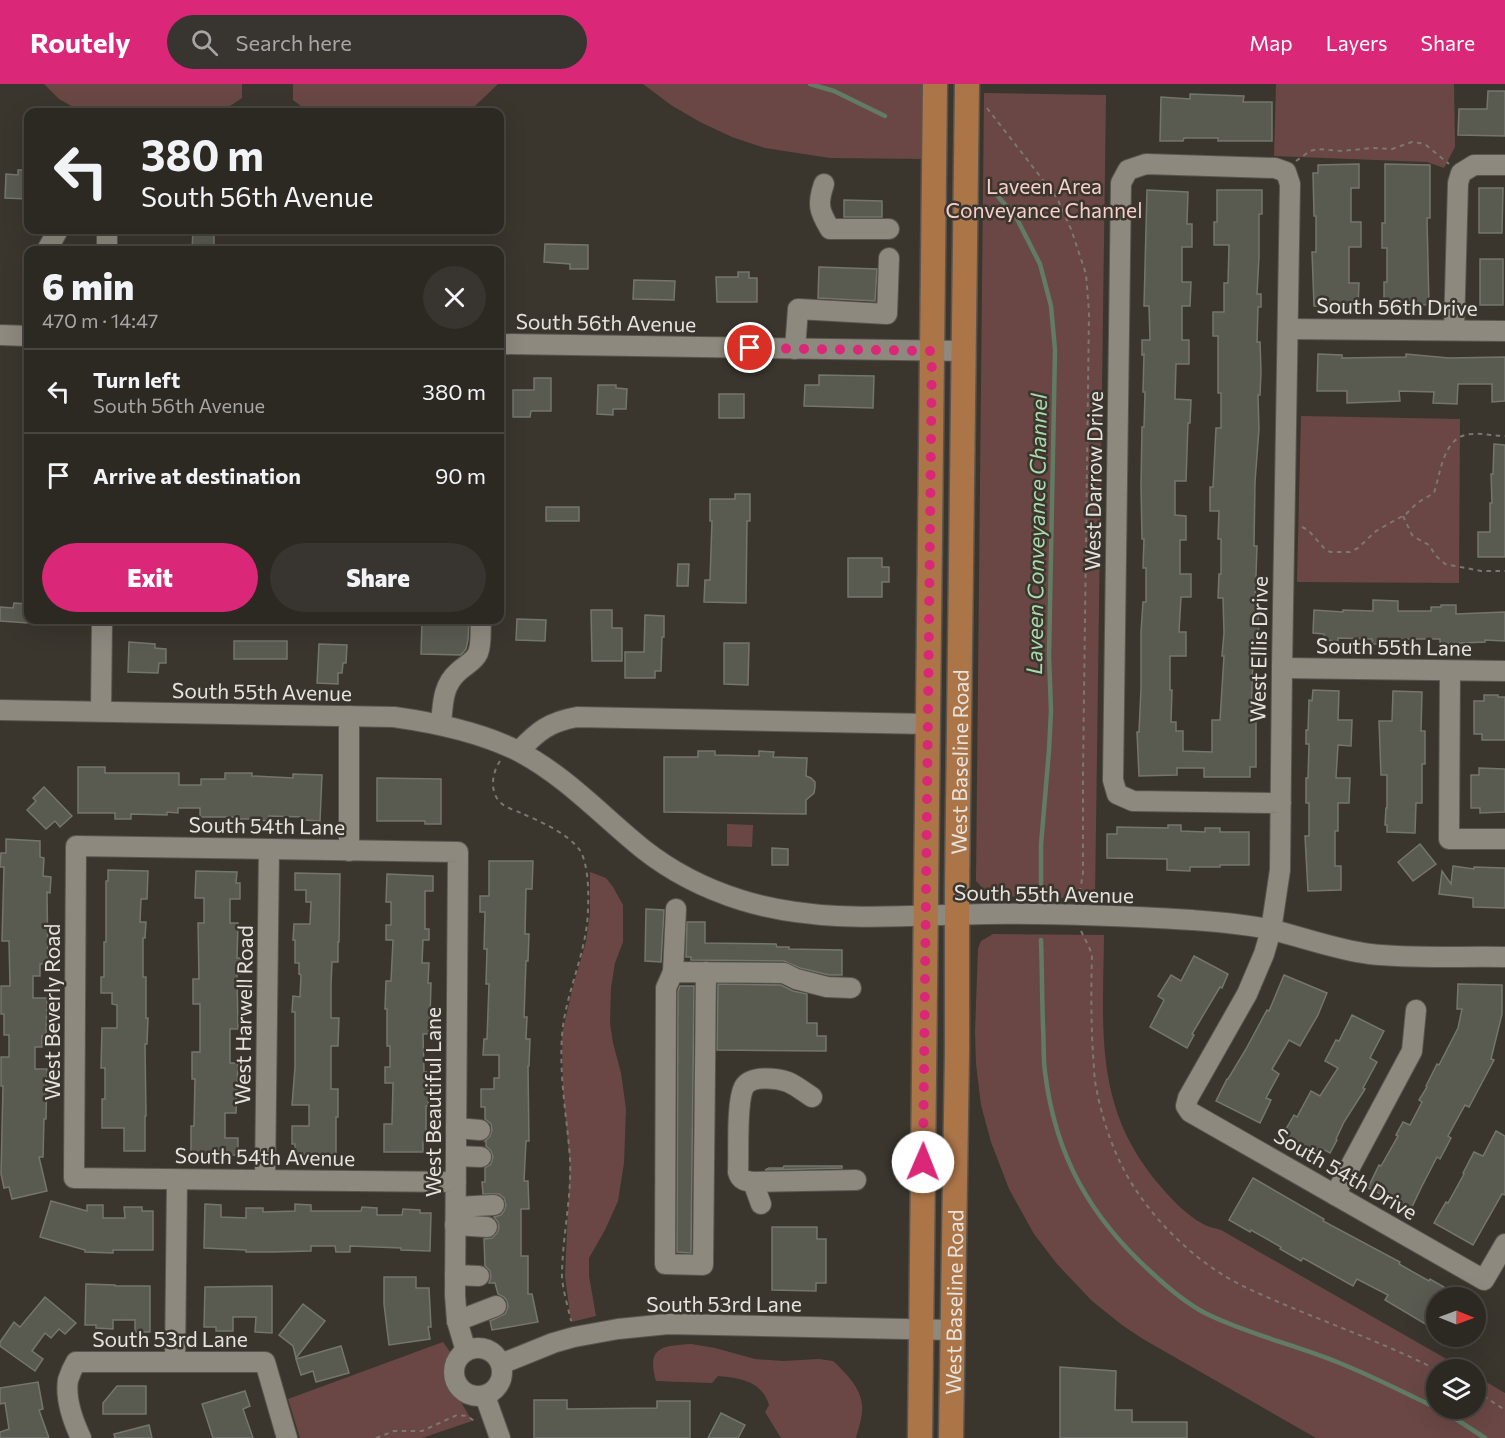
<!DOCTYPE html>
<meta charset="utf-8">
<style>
body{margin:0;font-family:Commissioner,sans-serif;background:#38342f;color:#f1f3f6;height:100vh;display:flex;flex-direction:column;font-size:22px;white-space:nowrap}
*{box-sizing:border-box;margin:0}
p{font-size:20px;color:#a6a6a5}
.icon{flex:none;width:33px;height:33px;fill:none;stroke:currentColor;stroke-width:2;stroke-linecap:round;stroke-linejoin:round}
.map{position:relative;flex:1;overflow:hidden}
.side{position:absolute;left:24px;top:162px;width:480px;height:378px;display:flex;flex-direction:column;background:#2c2822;border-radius:12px;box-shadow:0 6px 24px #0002,0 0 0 2px #484440}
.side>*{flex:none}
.hud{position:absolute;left:24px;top:24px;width:480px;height:126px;border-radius:12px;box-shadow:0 6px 24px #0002,0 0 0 2px #484440;background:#2c2822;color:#f1f3f6;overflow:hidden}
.needle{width:39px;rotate:91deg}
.controls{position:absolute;left:1426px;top:1203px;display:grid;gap:12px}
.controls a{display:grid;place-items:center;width:60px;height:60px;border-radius:50%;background:#2c2822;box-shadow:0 6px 24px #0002,0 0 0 2px #484440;font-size:30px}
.pin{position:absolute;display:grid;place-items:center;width:51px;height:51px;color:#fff;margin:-26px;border:3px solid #fff;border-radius:50%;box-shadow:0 2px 6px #0007}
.me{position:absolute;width:66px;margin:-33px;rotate:1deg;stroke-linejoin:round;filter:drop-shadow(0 0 4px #0008)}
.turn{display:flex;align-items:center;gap:21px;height:126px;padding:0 18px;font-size:27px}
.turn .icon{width:78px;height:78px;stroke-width:2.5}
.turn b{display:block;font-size:42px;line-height:51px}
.round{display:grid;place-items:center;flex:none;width:63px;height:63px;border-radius:32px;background:#38342f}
.overview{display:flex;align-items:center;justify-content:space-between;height:102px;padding:0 18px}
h1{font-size:36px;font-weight:800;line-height:45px}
.button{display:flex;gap:12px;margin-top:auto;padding:12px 18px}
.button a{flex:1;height:69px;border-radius:36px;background:#db2777;color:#fff;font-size:24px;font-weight:800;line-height:69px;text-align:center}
.button a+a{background:#38342f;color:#f1f3f6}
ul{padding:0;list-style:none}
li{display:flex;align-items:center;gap:18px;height:84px;padding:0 18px;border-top:2px solid #484440}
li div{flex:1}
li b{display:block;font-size:22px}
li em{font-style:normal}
header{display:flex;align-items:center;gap:36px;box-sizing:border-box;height:84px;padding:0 30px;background:#db2777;color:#fff}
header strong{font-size:28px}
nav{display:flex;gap:33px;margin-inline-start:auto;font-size:21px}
.search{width:420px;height:54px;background:#38342f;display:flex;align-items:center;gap:15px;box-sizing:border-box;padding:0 21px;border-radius:33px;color:#a6a6a5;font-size:22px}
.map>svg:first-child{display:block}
</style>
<header>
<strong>Routely</strong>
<div class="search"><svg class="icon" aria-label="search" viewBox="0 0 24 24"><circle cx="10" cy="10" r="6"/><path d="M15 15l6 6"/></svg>Search here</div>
<nav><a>Map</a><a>Layers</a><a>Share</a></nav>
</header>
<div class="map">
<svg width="1505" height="1354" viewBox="0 0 1505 1354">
<rect width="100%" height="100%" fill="#3a362e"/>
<g fill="#6a4745">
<path d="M44 0H242V14L221 28H82L59 15Z"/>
<path d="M293 0H498L475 22 464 28H309L293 16Z"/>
<path d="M643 0H925L924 75 830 74 765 64 732 53 700 38 671 21Z"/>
<path d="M1276 0H1454L1455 63 1444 84 1427 78 1274 72Z"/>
<path d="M984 9 1106 11 1095 815 990 812 976 797Z"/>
<path d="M1301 332 1460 335 1459 499 1297 498Z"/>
<path d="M727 740 753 741 752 763 727 762Z"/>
<path d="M590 788 606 794 613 803 623 821V858L615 879 611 904 610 939 613 959 621 989 626 1025 624 1079 618 1117 605 1146 589 1174V1192L596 1232 571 1238 565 1192 570 1081 563 1006 562 951 572 906 586 858 590 830Z"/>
<path d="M993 850 1104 851C1103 947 1093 1026 1162 1104 1173 1117 1188 1132 1203 1140 1208 1143 1215 1144 1221 1146L1464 1285 1437 1286V1324H1476V1292L1505 1309V1354H1316L1143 1255 1122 1241 1092 1217 1057 1180 1034 1150 1009 1105 991 1058 981 1021 976 980 975 948 978 865 981 857Z"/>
<path d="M443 1258 451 1269 448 1281 449 1298 457 1311 472 1337 422 1354H300L288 1315Z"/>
<path d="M691 1260 715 1264 755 1275 783 1277 819 1275 833 1277C845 1288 861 1304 862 1321 863 1332 859 1343 856 1354H781L765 1328 769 1321C762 1297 740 1294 718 1292L712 1299 656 1297C646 1262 663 1262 691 1260Z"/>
</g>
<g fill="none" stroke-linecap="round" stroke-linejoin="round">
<g stroke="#617c63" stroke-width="4.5">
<path d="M810 0 834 7 885 32"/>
<path d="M994 108 1016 133 1040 180 1051 222 1055 266 1049 572 1051 627 1049 666 1041 761V808"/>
<path d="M1041 856C1042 885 1042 914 1043 943 1044 958 1043 973 1045 988 1055 1071 1090 1133 1151 1188 1167 1203 1186 1219 1205 1229 1249 1251 1297 1261 1342 1280 1374 1293 1405 1309 1437 1324"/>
<path d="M1439 1324 1485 1354"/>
</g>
</g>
<g fill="#595b51" stroke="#74766c" stroke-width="1.5">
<path d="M1488 7H1505V52L1458 51 1459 25H1487Z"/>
<path d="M1190 10 1244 12 1243 18H1272V57H1218V54H1184L1183 57H1160L1161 13 1190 15Z"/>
<path d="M1359 80V104H1351V138H1361V163H1349V199H1359L1358 223 1314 222 1312 168H1316V132H1314L1313 89H1318V81Z"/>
<path d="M1385 80 1430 81V134H1427L1429 221 1384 220V198H1387V164H1382V139H1385Z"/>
<path d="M18 86H28V115L5 114 6 90 18 91Z"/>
<path d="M1479 104H1503L1502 149H1479Z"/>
<path d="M1147 106 1188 108 1187 140H1192V163H1182V198H1191L1190 222H1182V256H1189V280H1176L1175 315 1191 316 1190 339H1188L1186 397H1175V431L1186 432V456H1180V490H1191V513H1181L1179 548H1186V572H1170V606H1172L1171 638H1176V647H1183V667L1212 668V636H1220L1224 572H1222L1224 549 1223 514H1218L1219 490H1221V455H1218L1219 427H1210V403H1213L1216 344H1221V309H1218V252H1213V228H1224V199H1228L1229 161H1214V138H1217V106H1262V130H1259V173L1257 210H1261V223H1258L1257 258H1260L1261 287 1260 311H1258L1259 345 1255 398 1254 462H1257L1255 520H1258L1259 561H1260L1259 573H1253L1251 636H1256V683H1250V693H1204V684H1177V691L1139 692 1137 648H1139L1141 605V548L1143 518H1146V484H1143L1144 455H1142L1141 402 1142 343H1144L1145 308H1143L1144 270 1142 271V256H1150L1149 222H1144Z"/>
<path d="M844 116 882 117V133H844Z"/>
<path d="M193 146H214V166H192Z"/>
<path d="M545 160 588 161V185H570V180L544 178Z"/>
<rect x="1480" y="175" width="23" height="46"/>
<path d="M819 183 877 185 875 217 818 214Z"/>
<path d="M738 188H749V194H757V218H717L716 193H738Z"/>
<path d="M634 196 675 197 674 216 633 215Z"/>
<path d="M1318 270 1342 271V274L1406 273V270L1449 274 1505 273V317L1492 318V300H1458L1457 320 1433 319 1434 308 1399 307 1400 317 1347 319V307H1317Z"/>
<path d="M819 291 874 292 873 324 804 322 805 301H819Z"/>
<path d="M534 294H551V327H531L530 333H513V306H534Z"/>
<path d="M598 301H616V304L627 305 626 325H613V331L597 330Z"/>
<rect x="719" y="310" width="25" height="24"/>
<path d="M1494 360 1505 361V473H1478V448H1490V419H1492L1491 390H1493Z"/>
<path d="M735 410H750V437H747L746 519 704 518 705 496H710L712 437H710V415H735Z"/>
<rect x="546" y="423" width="33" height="14"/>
<path d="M848 474H882V483H889V498H882V513H848Z"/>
<path d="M678 480H689L688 502H677Z"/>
<path d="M1373 516 1398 517V527H1431V523H1441V521H1456V530L1505 528V557L1485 556V558L1440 560V555H1387V560H1372V555L1338 554V557L1324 556V550L1313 549 1314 526 1343 528V526L1373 527Z"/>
<path d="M14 519 28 520V539L0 537V523L13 524Z"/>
<path d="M591 526H612V544H622V577H592Z"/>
<path d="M645 531 664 532V553H662L661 587H655V594H625V568H644Z"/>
<path d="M517 535 546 536 545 557 516 556Z"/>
<path d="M422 536H469L468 556 466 565 461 571 421 570Z"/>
<rect x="234" y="557" width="53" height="18"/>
<path d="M129 558 155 560V564L166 565V579H159L158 589 128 588Z"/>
<path d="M724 559H749L748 601 724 600Z"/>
<path d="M319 560 347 561 346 579H343L342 589H338V600L317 599Z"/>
<path d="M1313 606 1339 607 1338 636H1352L1351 662 1338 661 1336 694H1350L1349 719H1338V747H1335V782H1341V806L1308 807 1305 752H1309V719H1306V694H1308L1309 660H1306V646H1308L1309 616 1312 617Z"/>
<path d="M1393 607 1422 608 1421 647H1425V680H1422V719H1416L1415 749 1387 748V741H1385L1386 724H1387V691H1381L1379 637H1392Z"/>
<path d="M1484 611H1498V613H1505V656H1482V650H1474V617H1484Z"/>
<path d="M698 667H715V671L759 672V667L774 668 773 673 807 674 806 692 811 694 815 698V703L814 709 806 716V730L664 728V673H698Z"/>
<path d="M78 683H105V689H179V701H201V695H225V689H252V692L293 694V690L322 691 320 737 304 736V733L269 732V737L258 736V735H236V733H200V724H178V729L167 728V731L131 730V735H115V729H78Z"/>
<path d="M1479 684 1505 685V728L1480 729V724H1471V691H1479Z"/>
<path d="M377 694 441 695V740H425V737H377Z"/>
<path d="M44 703 72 732 60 743 55 737 46 745 27 726 36 717 33 714Z"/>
<path d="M1168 741H1181V747L1205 748V744H1220V748H1249V781H1220V783H1190V787L1167 786V775L1107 774V750H1117V743L1168 744Z"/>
<path d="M6 755 40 757V773L44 774 43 792 51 793 50 809 47 808 48 880H40V892H33V914H47L46 952H42V963H35V985H47L46 1035H44L43 1073H39L47 1107 12 1115 9 1103 4 1104 1 1090 3 1002H1V973H9V951H4V930H1V902H10L9 857H2L4 783H0L1 769H6Z"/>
<path d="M1420 760 1436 780 1413 797 1398 778Z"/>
<path d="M772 764 788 765V781H772Z"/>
<path d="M489 777H533L532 805H526L525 850H529L528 877H526L524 933H527L526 955H530L529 982H528L529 1057H526L524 1097H528L529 1125H521V1172H528V1210H532L538 1238 492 1246 490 1237 505 1230 508 1223 507 1217 504 1213 498 1210 495 1199H489L491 1193 490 1187 485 1182 484 1155 492 1154 497 1149 499 1144 498 1138 494 1133 501 1131 504 1127 506 1121 504 1114 499 1110H483L482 1098H485V1084L491 1080 493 1073 491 1067 486 1062V1057H485L490 1052 492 1046 491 1040 485 1035V1023H481V1005H494V994H499V971H483L484 955H487L489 900H486L487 865H484L485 828H480V812H489Z"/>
<path d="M1453 782 1474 785V783L1505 784V824L1473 823V814L1439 810 1442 787 1451 800Z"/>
<path d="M108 786 148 787 147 815H141L140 838H146L145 854H143V893H146V934H148L147 960H145L146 1032H145V1067H124V1044H102V1015H105V984H101L102 944H117V921L112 920V909H101V893H104V858H106V797H108Z"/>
<path d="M196 787 237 788 236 799H240V815H230V839H238L237 874H241V890H237L238 945H230V979H238L236 1029H225V1054H238V1071H191V1042H194L195 995H192V968H200V920H193V895H199L198 839H204V814H195Z"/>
<path d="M295 789 340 790 339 858H338V878H332L331 901V934H339L338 962H331V1005H338V1033H336V1070H295V1060H292V1042H309V1021H292L295 983V928H292L293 912 300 913 301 891 299 890V879H295V856H293L294 840H310L311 818H306V806H295Z"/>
<path d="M387 790 433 792V807H425V845H429V856H423L422 879H429L428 899H431L430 934H432V950H423L424 988H427L429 1007 428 1022H426V1057H423V1068H384V1040H392L393 999H385V983H390V962H387V925H385L386 897H391L393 856H386V841H391V818H386Z"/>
<path d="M646 825 664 826 661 878 645 877Z"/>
<path d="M687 838H705V859L776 860 777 863H789V865L842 866V891H829L800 884 784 877 691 876V873H686Z"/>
<path d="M1194 872 1228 890 1222 904 1220 903 1192 950 1194 951 1187 964 1150 943 1164 916 1158 912 1171 891 1181 897Z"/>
<path d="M1284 891 1327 909 1318 931 1300 962 1289 956 1272 985 1279 990 1266 1014 1271 1016 1260 1039 1216 1017 1227 995H1228L1246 965 1267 926 1269 927Z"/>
<path d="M718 900 781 901 793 907 807 910V939H817V952H826V967L717 966Z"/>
<path d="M1458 900 1502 901V930L1491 975 1494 976 1469 1023 1465 1021 1448 1052 1451 1054 1440 1075 1437 1073 1422 1102 1411 1125 1368 1104 1379 1081 1381 1082 1398 1052 1396 1051 1403 1038 1410 1041 1422 1018 1419 1016 1427 1003 1426 1002 1437 980 1439 981 1458 944 1462 925H1457Z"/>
<path d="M680 902H694L691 1169 677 1168 678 907Z"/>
<path d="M1352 931 1384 947 1370 974 1377 978 1363 1004 1365 1005 1344 1038 1336 1055 1337 1056 1330 1069 1321 1064 1316 1072 1282 1052 1294 1031 1297 1033 1311 1007 1320 1012 1338 984 1325 977 1336 956 1339 957Z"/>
<path d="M1496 1047 1505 1052V1111L1502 1110 1473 1161 1434 1139 1446 1118 1448 1119 1464 1090 1463 1089 1474 1068 1483 1072Z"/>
<path d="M784 1082H842V1084L765 1086 769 1084H783Z"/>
<path d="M1253 1094 1324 1135 1323 1137 1400 1178 1399 1180 1429 1197 1430 1195 1463 1214H1437V1247L1385 1216 1388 1211 1357 1195 1353 1202 1303 1174 1301 1177 1280 1165 1281 1163 1251 1146 1250 1148 1229 1136Z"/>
<path d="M51 1117 87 1127V1121H103V1134H125L124 1123H142V1127H153V1166H113V1169L85 1168V1166L40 1153Z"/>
<path d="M205 1120 221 1121V1133L246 1134V1124H263V1128L295 1127V1120L311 1121V1127H361L362 1123 377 1124V1131H402L403 1125 420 1126V1129H431L430 1167 401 1166V1164L350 1162V1168H336L335 1162H311V1167L274 1168H246V1166L204 1164Z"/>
<path d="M772 1143H817V1155H826V1199H816V1207L772 1206Z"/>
<path d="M384 1193H416V1204H429L431 1243H428L430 1255 389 1261 384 1220Z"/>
<path d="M86 1200 115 1201V1202H150V1248H135V1236H113V1245L96 1244V1241H85Z"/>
<path d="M272 1202V1249L255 1248 256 1233H233V1247H216V1243H204L205 1203Z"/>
<path d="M45 1213 76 1239 65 1250 59 1245 51 1254 45 1249 32 1267 43 1275 35 1287 0 1262V1258L14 1238 20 1243Z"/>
<path d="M303 1220 325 1237 296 1274 293 1262 279 1251Z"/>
<path d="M341 1262 349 1289 316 1298 313 1287 301 1291 296 1275Z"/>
<path d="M1060 1283 1116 1287 1115 1326H1132V1338H1187V1354H1060Z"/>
<path d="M38 1298 43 1325 39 1326 49 1354H0V1348L9 1345 5 1319 0 1320V1304Z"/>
<path d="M117 1302H146V1330H103V1319Z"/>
<path d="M245 1307 250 1322 243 1325 253 1354H213L202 1320Z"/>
<path d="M534 1316H567V1325L657 1324V1317H690V1354H534Z"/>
<path d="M721 1329 745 1341 738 1354H708Z"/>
<path d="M149 1341 152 1354H115L114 1350Z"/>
</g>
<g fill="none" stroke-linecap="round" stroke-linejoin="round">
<g stroke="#59554e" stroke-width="22">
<g id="minor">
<path d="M824 100C817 120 819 127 830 145H889"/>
<path d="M47 166 58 146"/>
<path d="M107 166V146"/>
<path d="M1288 245 1505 247"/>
<path d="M1454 246 1458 99 1461 89 1474 81H1505"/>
<path d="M0 251 28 252"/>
<path d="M500 260 965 267"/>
<path d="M795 265 798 225 887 230 889 174"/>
<path d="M1282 584 1505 587"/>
<path d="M1450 587 1449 755H1505"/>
<path d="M0 626 394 633C437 639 480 648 518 667 566 692 602 732 643 765 672 788 706 805 741 816 820 841 905 831 986 830 1055 829 1123 832 1192 836 1219 838 1247 840 1273 846 1305 854 1337 866 1370 870 1414 875 1460 872 1505 873"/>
<path d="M101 627 102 536"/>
<path d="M441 640C443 621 442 602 458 588 465 581 474 578 478 569 482 559 480 546 481 536"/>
<path d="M519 667C538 647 549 638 577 633L928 640"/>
<path d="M1281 719 1133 717 1117 710 1113 696 1121 99 1128 86 1146 80 1275 84 1286 88 1290 100 1282 584 1280 786 1271 846 1264 870 1247 910 1188 1014 1186 1022 1190 1028 1484 1196 1505 1160"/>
<path d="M349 767V632"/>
<path d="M673 888 676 825"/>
<path d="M706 888 703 1181 665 1180 666 904 673 888 784 889 796 895 827 903 851 904"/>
<path d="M812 1013C804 1008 797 1002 788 998 777 994 751 991 744 1003 736 1018 739 1069 738 1088 740 1096 745 1097 753 1098L856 1096"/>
<path d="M456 1044 480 1046"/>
<path d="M456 1072 481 1073"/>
<path d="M265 1096 269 765"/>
<path d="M456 1098 74 1094 76 762 458 768 455 1211 457 1237 466 1267"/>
<path d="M753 1098 761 1120"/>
<path d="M1335 1111 1412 967 1416 926"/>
<path d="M456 1123 494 1121"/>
<path d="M455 1141 487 1143"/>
<path d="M455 1191 479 1192"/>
<path d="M457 1237 496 1222"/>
<circle cx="478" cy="1288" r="24"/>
<path d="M175 1278 177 1096"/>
<path d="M501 1280 553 1259 574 1253 618 1245 668 1240 952 1246"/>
<path d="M485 1312 500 1354"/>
<path d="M81 1354C73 1337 65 1315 68 1296 70 1290 73 1283 76 1278H265L287 1354"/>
</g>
</g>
<g stroke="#59554e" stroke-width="27">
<g id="major">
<path d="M920 1354 935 0"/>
<path id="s1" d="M951 1354 957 968V805L967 0"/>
</g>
</g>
<g stroke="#7b7771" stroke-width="2" stroke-dasharray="4.5 4.5" stroke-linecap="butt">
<path d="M987 24 1057 114 1071 145 1086 190 1089 228 1083 688V789L1080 807 1074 814"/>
<path d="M1296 77 1310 67 1318 65 1342 67 1372 64 1392 65 1412 58 1420 59 1426 61 1449 80"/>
<path d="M1403 432 1412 451 1416 454 1429 461 1436 472 1445 480 1481 487H1505"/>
<path d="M1302 443 1308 446 1324 464 1330 468H1350L1358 464 1376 447 1406 430 1417 419 1434 409C1441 388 1443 351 1472 350 1483 349 1494 352 1505 352"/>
<path d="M500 677C492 689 489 708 501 719 506 724 515 726 521 729 539 737 567 749 579 765 588 777 589 808 588 823 588 868 565 908 562 952 559 993 567 1034 570 1074 572 1114 562 1153 562 1193 563 1207 568 1223 571 1237"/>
<path d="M1081 847 1089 863 1092 871C1091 904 1091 938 1093 971 1094 981 1094 993 1096 1003 1101 1029 1109 1056 1121 1080 1145 1130 1196 1180 1245 1203 1308 1233 1375 1254 1437 1286"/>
<path d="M1476 1307 1505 1326"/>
<path d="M376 1354 394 1347H422L457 1331 467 1332 476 1338"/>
</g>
<use href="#minor" stroke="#8e897f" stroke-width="20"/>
<use href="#major" stroke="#ab7548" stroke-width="24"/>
</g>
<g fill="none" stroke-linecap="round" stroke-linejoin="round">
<path stroke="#db2777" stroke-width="10" stroke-dasharray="0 18" d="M750 264 932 267 923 1078"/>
</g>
<g text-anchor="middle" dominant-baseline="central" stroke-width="5" stroke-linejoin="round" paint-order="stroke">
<g font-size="21" fill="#f8cecb" stroke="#3a362e">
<text x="1044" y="101">Laveen Area<tspan x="1044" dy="24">Conveyance Channel</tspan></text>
</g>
<g font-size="21" fill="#e6e3de" stroke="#3a362e">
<text transform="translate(1397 222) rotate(1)">South 56th Drive</text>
<text transform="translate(606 238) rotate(1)">South 56th Avenue</text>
<text transform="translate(1093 397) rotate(-89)">West Darrow Drive</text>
<text transform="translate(1394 562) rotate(1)">South 55th Lane</text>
<text transform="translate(1258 565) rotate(-89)">West Ellis Drive</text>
<text transform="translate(262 607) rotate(1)">South 55th Avenue</text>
<text stroke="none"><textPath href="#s1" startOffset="676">West Baseline Road</textPath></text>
<text transform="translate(267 741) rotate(1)">South 54th Lane</text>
<text transform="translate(1044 809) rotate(1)">South 55th Avenue</text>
<text transform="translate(51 928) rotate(-90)">West Beverly Road</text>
<text transform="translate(243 931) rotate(-89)">West Harwell Road</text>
<text transform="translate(432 1018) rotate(-90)">West Beautiful Lane</text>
<text transform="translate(265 1072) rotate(1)">South 54th Avenue</text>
<text transform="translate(1346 1089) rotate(30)">South 54th Drive</text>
<text stroke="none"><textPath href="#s1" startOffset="136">West Baseline Road</textPath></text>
<text x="724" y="1219">South 53rd Lane</text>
<text x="170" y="1254">South 53rd Lane</text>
</g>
<g font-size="22" font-style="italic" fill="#a9daad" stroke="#3a362e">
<text transform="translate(1036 450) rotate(-89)">Laveen Conveyance Channel</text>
</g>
</g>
</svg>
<div class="controls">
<a><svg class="needle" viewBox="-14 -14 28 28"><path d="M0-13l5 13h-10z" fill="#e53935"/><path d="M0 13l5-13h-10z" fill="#a6a6a5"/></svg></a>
<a><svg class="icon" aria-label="layers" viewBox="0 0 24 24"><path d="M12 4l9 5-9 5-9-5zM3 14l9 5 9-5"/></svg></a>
</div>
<div class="pin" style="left:750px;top:264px;background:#d93025"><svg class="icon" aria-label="arrive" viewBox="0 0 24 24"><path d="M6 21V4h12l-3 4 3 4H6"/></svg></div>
<svg class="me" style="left:923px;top:1078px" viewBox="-20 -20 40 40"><circle r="19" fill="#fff"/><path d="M0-13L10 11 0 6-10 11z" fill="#db2777"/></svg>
<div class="hud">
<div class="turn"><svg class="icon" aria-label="left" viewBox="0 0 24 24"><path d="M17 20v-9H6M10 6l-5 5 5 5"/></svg><div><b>380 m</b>South 56th Avenue</div></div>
</div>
<section class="side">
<div class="overview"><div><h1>6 min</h1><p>470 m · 14:47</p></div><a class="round"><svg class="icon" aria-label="close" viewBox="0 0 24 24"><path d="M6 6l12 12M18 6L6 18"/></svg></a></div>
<ul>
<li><svg class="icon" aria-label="left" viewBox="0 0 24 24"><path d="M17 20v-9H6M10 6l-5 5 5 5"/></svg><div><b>Turn left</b><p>South 56th Avenue</p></div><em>380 m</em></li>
<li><svg class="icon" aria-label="arrive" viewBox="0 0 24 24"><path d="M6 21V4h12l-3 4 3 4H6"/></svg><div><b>Arrive at destination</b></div><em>90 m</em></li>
</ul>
<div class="button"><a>Exit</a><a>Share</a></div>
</section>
</div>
